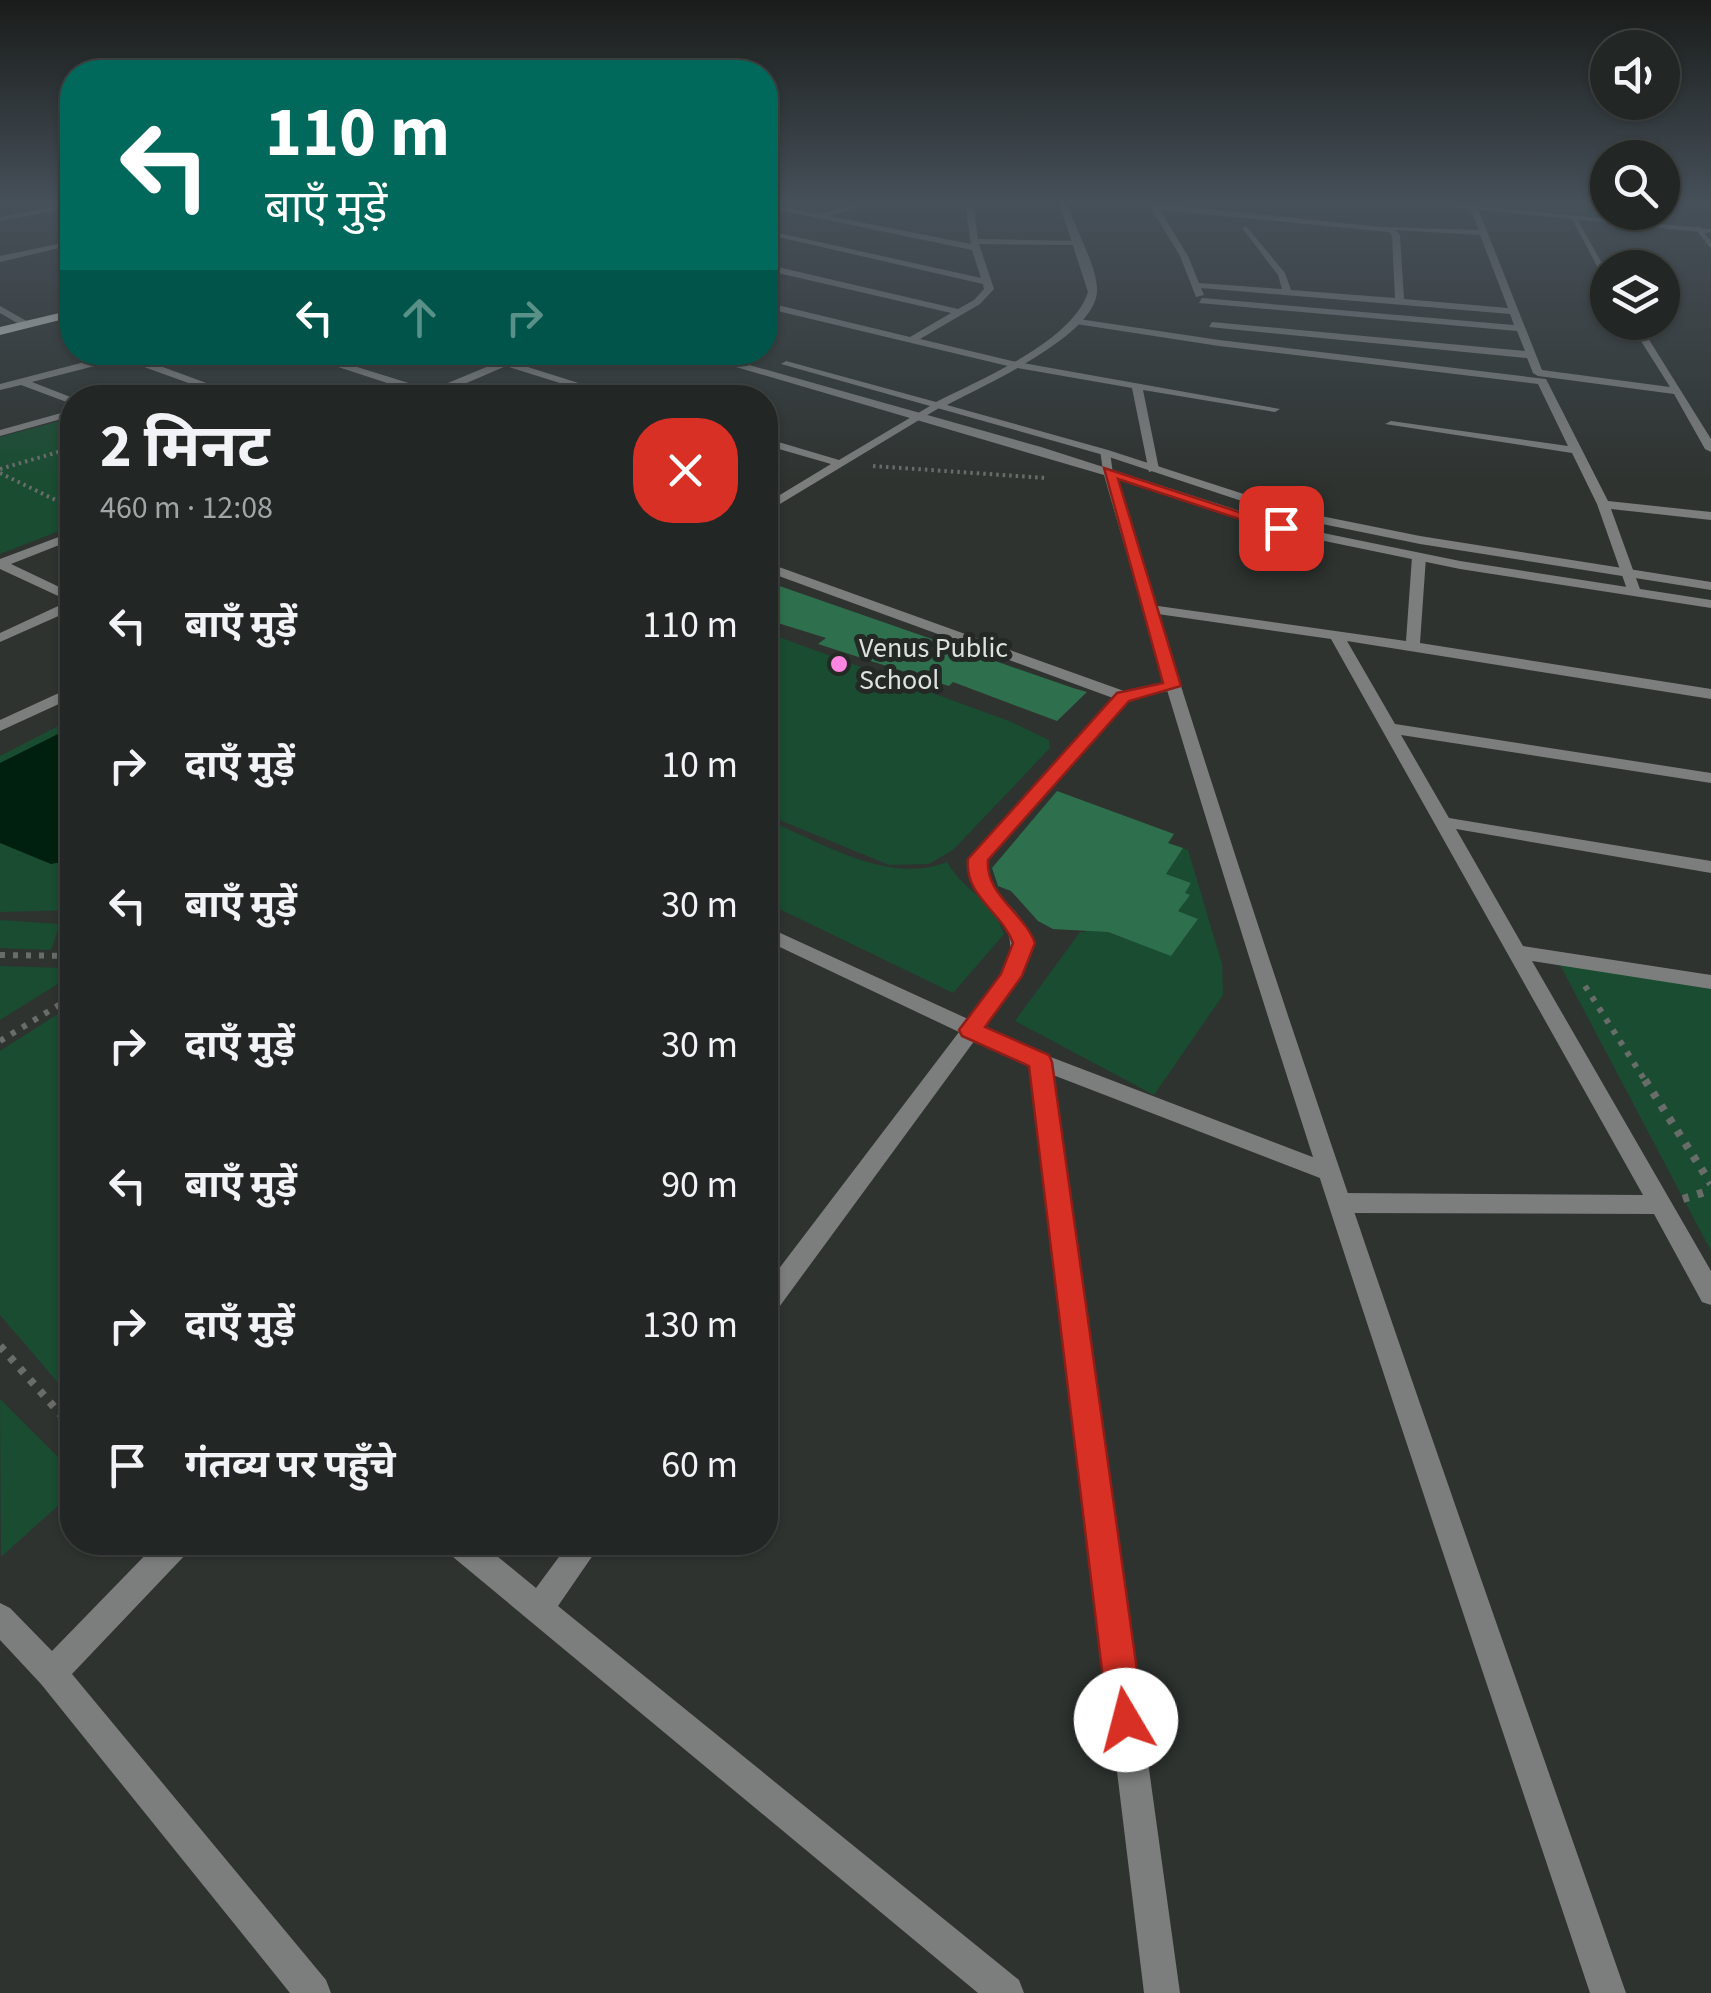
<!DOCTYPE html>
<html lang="hi">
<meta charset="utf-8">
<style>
body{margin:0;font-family:"Source Sans 3","Noto Sans Devanagari",sans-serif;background:#2a2e2c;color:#f1f3f6;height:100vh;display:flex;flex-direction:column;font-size:38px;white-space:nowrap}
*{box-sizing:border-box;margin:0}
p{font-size:32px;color:#a2a5a6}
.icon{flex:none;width:55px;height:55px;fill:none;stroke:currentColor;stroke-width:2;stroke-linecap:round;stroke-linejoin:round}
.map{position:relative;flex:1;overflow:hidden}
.side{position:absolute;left:60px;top:385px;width:718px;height:1170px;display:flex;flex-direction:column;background:#222624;border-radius:40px;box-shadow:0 2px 8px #0004,0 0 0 2px #3f4341}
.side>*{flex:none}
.top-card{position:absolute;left:60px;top:60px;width:718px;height:305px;border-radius:40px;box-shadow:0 2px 8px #0004,0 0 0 2px #3f4341;background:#00695c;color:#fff;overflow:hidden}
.fabs{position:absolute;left:1590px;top:30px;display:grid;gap:20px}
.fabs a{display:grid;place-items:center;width:90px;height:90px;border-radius:50%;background:#222624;box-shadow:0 2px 8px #0004,0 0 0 2px #3f4341;font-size:50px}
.pin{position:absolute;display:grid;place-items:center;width:85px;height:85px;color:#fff;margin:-42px;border-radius:20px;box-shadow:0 5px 15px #0006}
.me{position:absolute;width:110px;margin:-55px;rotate:352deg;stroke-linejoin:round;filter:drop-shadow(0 0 8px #0008)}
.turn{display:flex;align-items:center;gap:35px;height:210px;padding:0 40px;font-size:45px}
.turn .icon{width:130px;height:130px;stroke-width:2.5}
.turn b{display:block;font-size:70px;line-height:85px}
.lanes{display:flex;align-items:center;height:95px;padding:0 40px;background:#0003;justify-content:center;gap:50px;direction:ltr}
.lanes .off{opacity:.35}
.round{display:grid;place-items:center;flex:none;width:105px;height:105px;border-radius:40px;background:#2a2e2c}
.head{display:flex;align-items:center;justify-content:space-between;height:170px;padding:0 40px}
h1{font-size:60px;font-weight:700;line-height:75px}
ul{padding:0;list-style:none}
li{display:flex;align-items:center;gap:30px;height:140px;padding:0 40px}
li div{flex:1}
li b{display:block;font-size:38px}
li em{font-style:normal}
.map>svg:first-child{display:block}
</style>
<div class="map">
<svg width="1711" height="1993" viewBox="0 0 1711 1993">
<rect width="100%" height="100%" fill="#2e3330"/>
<g fill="#194c31">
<path d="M1469 203H1607L1608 212 1627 213 1630 220Z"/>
<path d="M72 418V526L0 554V437Z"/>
<path d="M765 632 1009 721 1049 740 1050 748 953 850 929 864 889 865 765 814Z"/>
<path d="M72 719V910L0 912V756Z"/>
<path d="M765 819C819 841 888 886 947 862 965 893 991 897 1004 934L953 993 765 902Z"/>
<path d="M1183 848 1188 850 1222 964 1223 995 1154 1095 1015 1021 1080 932H1086L1085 924 1171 955 1198 919 1178 911 1189 895 1185 893 1191 883 1166 874Z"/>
<path d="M0 920 60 924 51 950 0 948Z"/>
<path d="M1559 963 1711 989V1251Z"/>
<path d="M0 966 63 968 69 977 0 1020Z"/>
<path d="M72 1005V1399L0 1315V1051Z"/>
<path d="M0 1399 72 1471V1493L1 1557Z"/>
</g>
<path fill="#00200f" d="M72 727V860L51 864 0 843V763Z"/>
<g fill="#2e704d">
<path d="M765 581 1073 688 1087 692 1057 721 953 682 949 686 818 644 826 638 765 619Z"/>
<path d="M1057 791 1174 834 1168 843 1183 848 1166 874 1191 883 1185 893 1190 895 1178 911 1198 919 1171 956 1108 932 1053 929 1038 921 1011 891 998 886 992 868Z"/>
</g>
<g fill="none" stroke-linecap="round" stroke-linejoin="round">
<g stroke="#696d6a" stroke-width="4" stroke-dasharray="2.5 4" stroke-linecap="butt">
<path d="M873 466 1046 478"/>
<path d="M0 469 72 448"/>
<path d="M0 473 72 508"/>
</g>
<g stroke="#696d6a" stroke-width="6" stroke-dasharray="5 8" stroke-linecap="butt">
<path d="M0 955 72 956"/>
<path d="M1585 986 1646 1082"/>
<path d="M0 1041 72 997"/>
</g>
<g stroke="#696d6a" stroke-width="8" stroke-dasharray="6 9" stroke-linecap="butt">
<path d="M1645 1080 1711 1184"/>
<path d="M1683 1199 1711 1190"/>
<path d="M0 1346 72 1427"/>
</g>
<g fill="#7c7e7d" fill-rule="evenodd">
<path d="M765 203 820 214 859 203H873L829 216 971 244 965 203H973L978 239 1077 241 1074 245 979 244 994 289 980 304 920 339 1012 361 1280 409 1275 412 1143 390 1159 469 1149 472 1132 388 1012 367 765 308V302L910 337 951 313 765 270V264L958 309 974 300 984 289 983 284 765 234V230L981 278 972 250 765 207Z"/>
<path d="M1148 203 1381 227 1479 230 1470 208 1477 206 1542 370 1670 387 1629 322H1638L1711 439V452L1705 449 1674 394 1538 376 1533 373 1527 358 1209 327 1212 322 1525 351 1517 331 1199 303 1202 298 1514 325 1510 314 1201 288 1204 295 1196 297 1180 256ZM1160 210 1389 232 1392 236 1395 298 1291 290 1285 273 1246 226 1242 228 1278 275 1282 289 1199 283 1188 256ZM1396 230 1480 235 1508 308 1404 299 1400 235Z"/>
<path d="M54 207V211L0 221V217Z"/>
<path d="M1636 212H1644L1645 225H1639Z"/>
<path d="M1575 215 1608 274V287L1571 217Z"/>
<path d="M1694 227H1700L1711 241V249Z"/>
<path d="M72 241V245L0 262V256Z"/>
<path d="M0 306 30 323 32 325 24 327 0 313Z"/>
<path d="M1079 319 1219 340 1546 379 1608 501 1711 512V520L1611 509 1641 592 1629 595 1597 504 1572 453 1385 424 1391 421 1568 446 1538 384 1219 346 1076 324Z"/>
<path d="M123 352H142L133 356 247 398H230L122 359 32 382 73 398 72 404 21 385 0 390V384Z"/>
<path d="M292 352H309L431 390 496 363 465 352C479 352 489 357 501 358 512 359 525 352 537 352L515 363 626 398H608L506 366 432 398H417L421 394Z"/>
<path d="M935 403 944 405 765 513V504L831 464 765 445V438L839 460Z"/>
<path d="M72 410V416L0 436V430Z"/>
<path d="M1100 450 1110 452 1113 474 1103 471Z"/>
<path d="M72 532V540L11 564 72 593V610L0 642V633L69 601 0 569V559Z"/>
<path d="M1419 553 1426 557 1420 643 1711 689V699L1347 641 1395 724 1711 773V783L1401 735 1449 818 1711 861V873L1456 829 1523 946 1711 975V989L1532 961 1711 1271V1305L1702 1302 1654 1214 1341 1213 1333 1210 1329 1203 1333 1196 1341 1193 1643 1195 1331 639 1151 613 1144 609 1151 605 1406 641 1412 557Z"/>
<path d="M765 562 1124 691 1177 683V689L1128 700 987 860C989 883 996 892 1012 908 1053 951 1012 990 985 1027L1048 1056 1336 1166 1339 1172 1336 1178 1328 1181 1320 1178 1053 1075 1180 1993H1144L1031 1066 975 1040 774 1314 765 1317V1287L959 1032 765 940V926L968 1019C979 1005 994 990 1002 974 1032 919 972 914 969 859L1113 698 765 571Z"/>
<path d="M72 687V698L0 731V720Z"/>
<path d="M158 1542H192L188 1552 72 1674 326 1980 331 1993H290L41 1684 0 1640V1603L10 1608 52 1651Z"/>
<path d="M443 1542H480L536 1588 570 1542H602L558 1606 1019 1980 1024 1993H978L447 1552Z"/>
</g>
<g fill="#7c7e7d" fill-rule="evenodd">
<path d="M1059 203H1067C1074 227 1098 267 1097 291 1096 336 982 386 947 405L1108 450 1296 511 1420 536 1711 582V590L1420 544 1293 518 1100 454 781 364 786 361 936 402C981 379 1072 342 1088 292Z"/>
<path d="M1413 203H1444L1711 229V233Z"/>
<path d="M685 352H703L1041 447 1284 525 1460 561 1711 600V608L1460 569 1281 532 1117 479C1271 989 1450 1490 1626 1993H1590C1422 1489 1250 986 1104 475Z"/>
</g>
<path fill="#c6cbc8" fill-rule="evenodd" d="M72 310V317L0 335V327Z"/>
</g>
<linearGradient id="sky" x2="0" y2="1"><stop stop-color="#191c1a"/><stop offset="0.42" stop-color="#465059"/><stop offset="1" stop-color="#465059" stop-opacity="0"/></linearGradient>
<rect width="1711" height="482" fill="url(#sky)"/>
<path fill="#d93025" stroke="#8d1f18" stroke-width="2.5" d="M1104 468 1288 528 1276 531 1118 479 1181 686 1129 701 988 860C985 894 1024 913 1035 943L1022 976 985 1027 1049 1055 1052 1062 1144 1720 1138 1733 1126 1738 1113 1733 1108 1720 1029 1066 962 1036 959 1030 1001 974 1013 943C1002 912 964 896 968 859L1117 693 1163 683Z"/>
<circle fill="#fe86e1" stroke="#242926" stroke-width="4" cx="839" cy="664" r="10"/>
<g text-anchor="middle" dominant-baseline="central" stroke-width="10" stroke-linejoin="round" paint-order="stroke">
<g font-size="28" fill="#dee2df" stroke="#242926" text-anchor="start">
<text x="859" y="648">Venus Public<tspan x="859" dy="32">School</tspan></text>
</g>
</g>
</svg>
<div class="fabs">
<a><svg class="icon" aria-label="sound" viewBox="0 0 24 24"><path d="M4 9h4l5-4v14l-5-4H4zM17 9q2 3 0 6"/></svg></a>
<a><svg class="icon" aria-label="search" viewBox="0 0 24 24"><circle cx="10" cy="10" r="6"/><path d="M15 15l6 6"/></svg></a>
<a><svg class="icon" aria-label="layers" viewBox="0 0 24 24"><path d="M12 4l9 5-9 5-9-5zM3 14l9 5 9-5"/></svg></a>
</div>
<div class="pin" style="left:1281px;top:528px;background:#d93025"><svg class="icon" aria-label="arrive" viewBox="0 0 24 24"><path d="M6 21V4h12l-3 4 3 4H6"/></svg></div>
<svg class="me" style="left:1126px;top:1720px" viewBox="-20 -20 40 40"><circle r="19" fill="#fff"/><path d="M0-13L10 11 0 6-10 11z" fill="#d93025"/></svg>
<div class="top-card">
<div class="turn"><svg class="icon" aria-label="left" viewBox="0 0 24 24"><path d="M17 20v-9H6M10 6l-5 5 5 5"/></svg><div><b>110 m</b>बाएँ मुड़ें</div></div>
<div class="lanes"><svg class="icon" aria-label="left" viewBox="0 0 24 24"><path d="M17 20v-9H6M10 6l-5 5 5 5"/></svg><svg class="icon off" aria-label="ahead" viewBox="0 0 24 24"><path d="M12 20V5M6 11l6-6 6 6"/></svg><svg class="icon off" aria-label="right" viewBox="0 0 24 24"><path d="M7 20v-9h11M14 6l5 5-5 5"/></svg></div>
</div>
<section class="side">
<div class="head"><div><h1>2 मिनट</h1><p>460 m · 12:08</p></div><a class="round" style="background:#d93025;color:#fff"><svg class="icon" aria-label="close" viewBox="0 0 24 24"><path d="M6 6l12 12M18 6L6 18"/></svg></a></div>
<ul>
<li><svg class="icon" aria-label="left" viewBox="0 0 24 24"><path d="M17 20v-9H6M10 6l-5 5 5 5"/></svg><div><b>बाएँ मुड़ें</b></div><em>110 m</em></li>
<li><svg class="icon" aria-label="right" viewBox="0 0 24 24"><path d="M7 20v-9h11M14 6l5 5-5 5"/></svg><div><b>दाएँ मुड़ें</b></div><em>10 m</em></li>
<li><svg class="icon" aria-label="left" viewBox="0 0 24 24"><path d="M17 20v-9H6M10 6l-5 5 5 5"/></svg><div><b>बाएँ मुड़ें</b></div><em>30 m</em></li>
<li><svg class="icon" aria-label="right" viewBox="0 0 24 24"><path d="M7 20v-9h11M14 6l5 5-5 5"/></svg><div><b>दाएँ मुड़ें</b></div><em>30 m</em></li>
<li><svg class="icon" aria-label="left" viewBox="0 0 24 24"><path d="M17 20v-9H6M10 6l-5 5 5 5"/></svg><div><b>बाएँ मुड़ें</b></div><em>90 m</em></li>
<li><svg class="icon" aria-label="right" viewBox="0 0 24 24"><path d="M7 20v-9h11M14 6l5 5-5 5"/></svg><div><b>दाएँ मुड़ें</b></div><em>130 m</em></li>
<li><svg class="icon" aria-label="arrive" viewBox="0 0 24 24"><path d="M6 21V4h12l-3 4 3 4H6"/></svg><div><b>गंतव्य पर पहुँचे</b></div><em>60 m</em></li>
</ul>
</section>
</div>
